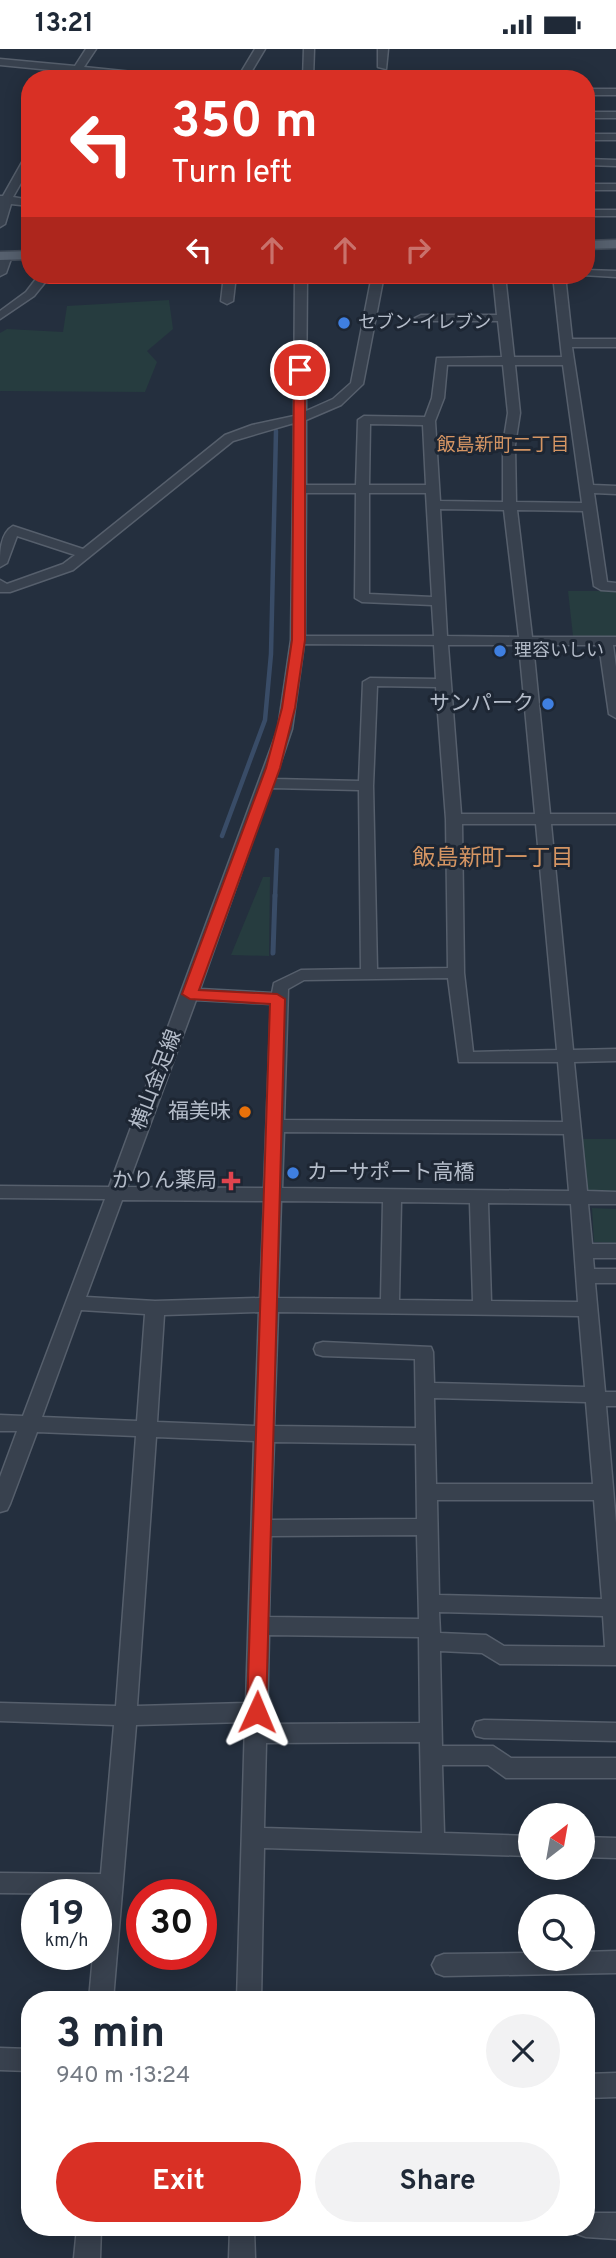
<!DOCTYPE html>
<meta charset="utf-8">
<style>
body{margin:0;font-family:Overpass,"Noto Sans JP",sans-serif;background:#f2f2f3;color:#1f2937;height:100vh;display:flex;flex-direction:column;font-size:26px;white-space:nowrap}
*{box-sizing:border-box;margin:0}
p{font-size:23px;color:#747a83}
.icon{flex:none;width:38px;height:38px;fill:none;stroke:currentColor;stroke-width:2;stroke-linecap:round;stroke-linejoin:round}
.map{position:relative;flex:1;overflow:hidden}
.panel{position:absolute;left:21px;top:1942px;width:574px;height:245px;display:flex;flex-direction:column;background:#fff;border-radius:28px;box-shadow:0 4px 18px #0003}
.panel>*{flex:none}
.banner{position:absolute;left:21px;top:21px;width:574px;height:214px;border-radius:28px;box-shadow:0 4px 18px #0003;background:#d93025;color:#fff;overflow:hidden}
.needle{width:46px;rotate:31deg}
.tools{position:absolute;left:518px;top:1754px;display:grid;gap:14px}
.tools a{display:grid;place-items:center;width:77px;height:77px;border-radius:50%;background:#fff;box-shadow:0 4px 18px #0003;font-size:35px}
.speed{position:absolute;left:21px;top:1830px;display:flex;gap:14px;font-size:35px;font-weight:700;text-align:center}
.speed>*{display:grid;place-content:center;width:91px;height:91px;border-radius:50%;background:#fff;box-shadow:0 4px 18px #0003;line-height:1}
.speed small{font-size:18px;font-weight:400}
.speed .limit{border:10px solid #d22;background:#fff;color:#111}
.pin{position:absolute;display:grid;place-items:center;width:60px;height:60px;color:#fff;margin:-30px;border:4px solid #fff;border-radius:50%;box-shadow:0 2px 7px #0007}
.me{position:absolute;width:77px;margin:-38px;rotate:1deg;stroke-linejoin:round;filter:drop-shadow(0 0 5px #0008)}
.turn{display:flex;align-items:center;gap:24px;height:147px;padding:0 35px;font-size:32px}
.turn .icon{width:91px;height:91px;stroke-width:2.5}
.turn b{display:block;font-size:49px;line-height:60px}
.lanes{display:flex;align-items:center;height:66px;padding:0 35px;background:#0003;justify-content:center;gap:35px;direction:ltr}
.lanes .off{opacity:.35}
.round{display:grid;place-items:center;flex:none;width:74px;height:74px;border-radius:37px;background:#f2f2f3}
.head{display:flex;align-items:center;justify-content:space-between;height:119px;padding:0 35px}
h1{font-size:42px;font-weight:700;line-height:52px}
.action{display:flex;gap:14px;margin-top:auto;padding:14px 35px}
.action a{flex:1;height:80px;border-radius:42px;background:#d93025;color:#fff;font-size:28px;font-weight:700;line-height:80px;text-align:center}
.action a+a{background:#f2f2f3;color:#1f2937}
.status{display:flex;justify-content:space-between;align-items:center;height:49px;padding:0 35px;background:#fff;direction:ltr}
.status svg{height:19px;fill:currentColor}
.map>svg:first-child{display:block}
</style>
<div class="status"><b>13:21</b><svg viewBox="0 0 49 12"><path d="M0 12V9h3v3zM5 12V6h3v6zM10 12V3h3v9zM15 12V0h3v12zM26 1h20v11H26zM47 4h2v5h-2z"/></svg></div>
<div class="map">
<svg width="616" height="2209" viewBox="0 0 616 2209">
<rect width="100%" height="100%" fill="#242f3e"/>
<g fill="#263c3f">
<path d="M169 251 173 280 147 302 157 313 145 343 0 342V284L7 280 63 283 67 257Z"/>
<path d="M568 542H616V588L573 587Z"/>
<path d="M263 828H270L269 907 231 906Z"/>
<path d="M580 1090H616V1142H584Z"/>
<path d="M592 1159 616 1160V1194L594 1193Z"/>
</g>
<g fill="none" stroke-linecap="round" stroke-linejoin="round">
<g stroke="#394c67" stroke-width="4.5">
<path d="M222 787 265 671 271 605 276 382"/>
<path d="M275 848 277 801"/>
</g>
<path stroke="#394c67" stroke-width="5" d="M273 904 275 846"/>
<g stroke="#565f6c" stroke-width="3">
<g id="minor">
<path d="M86 0H96L84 18 152 25 217 27 222 30H139L81 24 77 30H67L71 23 0 16V10L75 17Z"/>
<path d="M255 0H265L247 30H237Z"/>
<path d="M304 0H314L313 30H303Z"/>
<path d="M378 0H388L386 20 378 18Z"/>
<rect x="586" y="40" width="30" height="6"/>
<rect x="586" y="63" width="30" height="6"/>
<rect x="586" y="85" width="30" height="6"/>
<path d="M30 105V118L13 148 30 151V157L11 155 5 175 0 178V147H3L25 108Z"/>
<path d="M586 110 616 111V117L586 116Z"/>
<rect x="586" y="135" width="30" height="6"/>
<rect x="586" y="161" width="30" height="6"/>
<path d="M6 204 12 207 6 224 0 227V208Z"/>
<path d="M586 221 616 222V228L582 226H586Z"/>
<path d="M39 226H51L34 247 0 270V262L26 243Z"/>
<path d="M224 226H236L233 252 227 255 221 252Z"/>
<path d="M295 226H307L306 362 333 350 351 334 372 226H384L363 335 341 356 306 371V436H356L358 371 364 367 425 368 432 349 437 309 502 308 498 272H421L415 269 421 266H497L493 226H505L514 308H562L553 226H565L572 290H616V298H572L593 436 616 437V445L594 444 607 533 616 534V542L601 541 594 537 583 462 517 461 532 588H616V596H613L616 618V669L609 665 599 596H533L550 765H616V775H551L573 1001 616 1000V1012L574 1013 587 1142 616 1143V1155H588L592 1195H616V1209H593L594 1220H616V1234H595L605 1343H616V1357H606L616 1474V1616L500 1615 482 1604 440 1602 442 1697H493L511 1709H616V1729H506L488 1716H442L444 1784 530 1787V1807L264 1799 261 1951H237L245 1673 136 1676 113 1951H89L93 1906H96L99 1845 0 1844V1824L101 1825 114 1676 0 1672V1654L116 1657 136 1387 37 1383 10 1455 7 1461 0 1463V1428L17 1382H0V1366L23 1367 105 1150 0 1149V1137L109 1138 278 680 291 591 294 374 233 392 73 521 10 543H0V531L7 535 63 515 75 506 17 487 7 514 0 518C0 504 0 484 13 477L83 500 225 386 252 376 294 367ZM447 316H503L508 364 503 396V453L440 452 435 372 444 349ZM515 316H563L582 454 516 453 515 396 520 364ZM370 375 423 376 426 436H369ZM306 444H356L355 549 362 553 432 556 434 587H305ZM369 444H426L432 548 369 545ZM440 460 504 461 519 588 447 587ZM304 595 434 596 436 630 370 629 363 633 359 732 275 730 292 680ZM448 596H519L535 765H461ZM377 637 436 638 446 770 448 919 377 920 373 737ZM271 739 359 741 361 920 301 921 274 934 272 944 200 940ZM462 775H536L557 1001 473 1003 464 924ZM448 929 459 1013H558L563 1073 284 1071 288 940 304 931ZM196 951 271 955 264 1139 127 1138ZM284 1083 564 1085 569 1142 282 1139ZM122 1151 264 1152 260 1249 155 1252 86 1248ZM281 1152 383 1153 381 1250 278 1249ZM401 1153 470 1154 473 1252 399 1251ZM488 1154 571 1155 578 1253 491 1252ZM81 1261 145 1265 137 1372 42 1368ZM259 1263 255 1377 157 1373 164 1266ZM278 1263 579 1267 585 1338 434 1334 433 1303 431 1298 323 1293 316 1295 314 1300 316 1305 323 1307 415 1310 416 1379 274 1377ZM434 1349 586 1353 593 1435H436ZM156 1388 254 1392 246 1654 137 1657ZM274 1393 416 1395 417 1470 271 1471ZM437 1451H594L602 1550 439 1546ZM417 1486 419 1570 269 1568 271 1487ZM439 1563 603 1567 605 1598 504 1597 486 1586 440 1584ZM269 1586 419 1588 420 1674 267 1675ZM420 1693 422 1784 264 1779 266 1694Z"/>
<path d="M484 1671 616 1674V1692L484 1689 476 1687 473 1680 476 1673Z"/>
<path d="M583 1788 616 1789V1809L583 1808Z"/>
<path d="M616 1902V1924L444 1927 436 1924 432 1916 436 1908 444 1905 530 1904V1909H583V1903Z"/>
<path d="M0 1999 30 2000V2022L0 2021Z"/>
<path d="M616 2024V2048L586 2049V2025Z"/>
<path d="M586 2164H616V2190L586 2188 577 2185 575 2179H586Z"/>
<path d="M77 2179H101L100 2209H74Z"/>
<path d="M230 2179H254L255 2209H229Z"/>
</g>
</g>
<g stroke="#414a57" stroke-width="3">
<g id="major">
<path d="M616 191V199L586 200V192Z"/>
<path d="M30 202V210L0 211V203Z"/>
</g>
</g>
<use href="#minor" fill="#38414e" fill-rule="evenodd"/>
<use href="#major" fill="#56606e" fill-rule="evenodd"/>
</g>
<path fill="#d93025" stroke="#8d1f18" stroke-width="2" d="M300 318 305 321V591L295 659 280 719 199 941 277 945 285 950 266 1663 263 1669 257 1672 250 1669 247 1663 270 955 190 950 182 945 266 719 282 659 292 591 294 321Z"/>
<g fill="#3f7fe0" stroke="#1d2633" stroke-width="2.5">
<circle cx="344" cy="274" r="7"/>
<circle cx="500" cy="602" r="7"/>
<circle cx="548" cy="655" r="7"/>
<circle cx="293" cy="1124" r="7"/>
</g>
<circle fill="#e8710a" stroke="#1d2633" stroke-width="2.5" cx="245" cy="1063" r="7"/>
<path fill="#e0444e" stroke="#1d2633" stroke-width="2.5" d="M227.5 1121.5h7v7h7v7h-7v7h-7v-7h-7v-7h7z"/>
<g text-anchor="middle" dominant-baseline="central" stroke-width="6" stroke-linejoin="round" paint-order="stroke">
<g font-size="18" fill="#b4bcc9" stroke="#1d2633" text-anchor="start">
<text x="358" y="274">セブン-イレブン</text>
<text x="514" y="602">理容いしい</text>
</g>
<g font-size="19" fill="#d59563" stroke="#1d2633">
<text x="503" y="397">飯島新町二丁目</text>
</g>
<g font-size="21" fill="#b4bcc9" stroke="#1d2633" text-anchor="end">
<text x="534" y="655">サンパーク</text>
<text x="231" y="1063">福美味</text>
<text x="307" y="1124" text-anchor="start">カーサポート高橋</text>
<text x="217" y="1132">かりん薬局</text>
</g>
<g font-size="21" fill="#b4bcc9" stroke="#1d2633">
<text transform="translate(157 1031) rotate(-69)">横山金足線</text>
</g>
<g font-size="23" fill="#d59563" stroke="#1d2633">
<text x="493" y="810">飯島新町一丁目</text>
</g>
</g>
</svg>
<div class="tools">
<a><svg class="needle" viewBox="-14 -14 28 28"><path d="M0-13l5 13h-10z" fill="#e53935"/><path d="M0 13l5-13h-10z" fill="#747a83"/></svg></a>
<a><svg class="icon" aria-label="search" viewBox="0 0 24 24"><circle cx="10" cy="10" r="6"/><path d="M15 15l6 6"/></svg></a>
</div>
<div class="speed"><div>19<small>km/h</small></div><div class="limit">30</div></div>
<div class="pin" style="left:300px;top:321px;background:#d93025"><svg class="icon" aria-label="arrive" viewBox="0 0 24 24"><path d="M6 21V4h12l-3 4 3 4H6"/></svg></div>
<svg class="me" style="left:257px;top:1663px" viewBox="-20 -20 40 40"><path d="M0-17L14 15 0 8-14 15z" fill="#d93025" stroke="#fff" stroke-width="4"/></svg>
<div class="banner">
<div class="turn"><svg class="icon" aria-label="left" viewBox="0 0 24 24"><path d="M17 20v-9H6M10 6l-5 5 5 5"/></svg><div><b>350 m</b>Turn left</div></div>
<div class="lanes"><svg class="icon" aria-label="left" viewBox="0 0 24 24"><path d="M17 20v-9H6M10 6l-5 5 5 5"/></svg><svg class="icon off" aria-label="ahead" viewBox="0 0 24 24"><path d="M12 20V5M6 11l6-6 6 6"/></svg><svg class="icon off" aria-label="ahead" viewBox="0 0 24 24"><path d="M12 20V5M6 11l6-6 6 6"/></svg><svg class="icon off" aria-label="right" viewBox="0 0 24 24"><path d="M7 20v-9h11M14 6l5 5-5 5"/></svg></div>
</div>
<section class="panel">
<div class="head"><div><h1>3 min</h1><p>940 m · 13:24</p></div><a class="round"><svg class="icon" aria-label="close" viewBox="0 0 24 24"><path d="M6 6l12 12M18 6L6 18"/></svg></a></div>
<div class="action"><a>Exit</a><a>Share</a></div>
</section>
</div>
